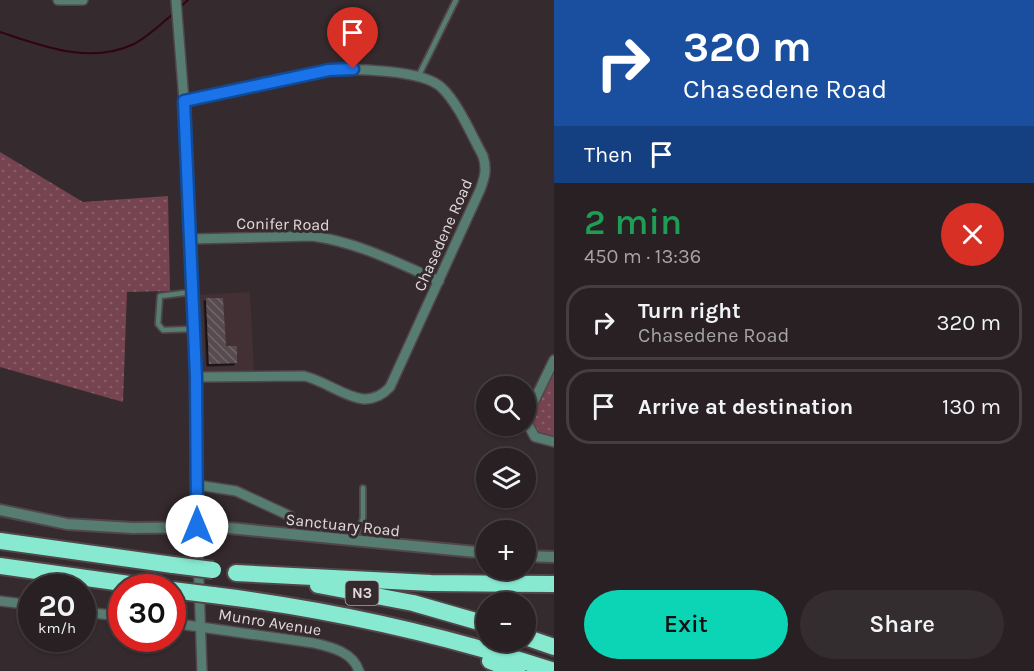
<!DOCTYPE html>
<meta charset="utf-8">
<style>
body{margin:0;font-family:Karla,sans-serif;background:#342d2f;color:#f1f3f6;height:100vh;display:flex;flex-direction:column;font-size:22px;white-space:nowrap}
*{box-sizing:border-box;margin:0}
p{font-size:20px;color:#a5a3a5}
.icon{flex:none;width:33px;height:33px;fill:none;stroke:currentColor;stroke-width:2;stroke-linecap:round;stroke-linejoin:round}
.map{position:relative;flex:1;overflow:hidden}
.panel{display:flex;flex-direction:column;background:#282022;width:480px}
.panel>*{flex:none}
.top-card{background:#1a4fa0;color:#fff;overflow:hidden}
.fabs{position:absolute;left:476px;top:376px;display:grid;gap:12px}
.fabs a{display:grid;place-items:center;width:60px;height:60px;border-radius:50%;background:#282022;box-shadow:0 2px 4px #0004,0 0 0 2px #443e40;font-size:30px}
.speed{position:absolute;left:18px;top:574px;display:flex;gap:12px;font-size:30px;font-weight:700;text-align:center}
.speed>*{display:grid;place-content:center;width:78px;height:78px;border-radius:50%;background:#282022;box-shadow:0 2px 4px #0004,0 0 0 2px #443e40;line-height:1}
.speed small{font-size:15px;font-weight:400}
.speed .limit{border:9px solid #d22;background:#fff;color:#111}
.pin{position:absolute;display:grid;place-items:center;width:51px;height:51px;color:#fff;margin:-62px -26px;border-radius:50% 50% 50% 0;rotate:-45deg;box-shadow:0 0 6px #0007}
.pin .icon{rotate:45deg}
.me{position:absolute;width:66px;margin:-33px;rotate:0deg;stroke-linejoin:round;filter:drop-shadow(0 0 4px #0008)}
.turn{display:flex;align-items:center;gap:21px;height:126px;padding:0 30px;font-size:27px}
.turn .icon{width:78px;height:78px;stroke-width:2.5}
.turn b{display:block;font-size:42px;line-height:51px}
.then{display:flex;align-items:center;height:57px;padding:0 30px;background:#0003;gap:12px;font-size:22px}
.round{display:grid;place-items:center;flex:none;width:63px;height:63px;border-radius:32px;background:#342d2f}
.overview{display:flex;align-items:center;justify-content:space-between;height:102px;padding:0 30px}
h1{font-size:36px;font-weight:600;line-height:45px;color:#1e9e55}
.primary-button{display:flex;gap:12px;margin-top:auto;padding:12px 30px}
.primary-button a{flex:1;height:69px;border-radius:36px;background:#0bd5b5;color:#111;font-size:24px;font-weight:600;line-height:69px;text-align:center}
.primary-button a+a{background:#342d2f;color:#f1f3f6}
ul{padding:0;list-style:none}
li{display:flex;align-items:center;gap:18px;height:75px;margin:0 12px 9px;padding:0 18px;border:3px solid #443e40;border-radius:24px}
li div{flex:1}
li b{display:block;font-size:22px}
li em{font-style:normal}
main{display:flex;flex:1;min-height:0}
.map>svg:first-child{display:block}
</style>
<main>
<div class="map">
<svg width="554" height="671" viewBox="0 0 554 671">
<defs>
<pattern id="grass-dots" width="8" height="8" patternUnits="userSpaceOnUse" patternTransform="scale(1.5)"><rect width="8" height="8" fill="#764351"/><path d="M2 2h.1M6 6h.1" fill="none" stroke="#895e69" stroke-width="1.8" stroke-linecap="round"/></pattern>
<pattern id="building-back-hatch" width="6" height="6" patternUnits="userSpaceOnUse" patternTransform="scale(1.5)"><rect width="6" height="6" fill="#594c4f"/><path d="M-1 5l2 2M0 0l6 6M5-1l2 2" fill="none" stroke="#716568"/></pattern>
<filter id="shadow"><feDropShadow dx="-2.5" dy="2.5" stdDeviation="0" flood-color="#0009"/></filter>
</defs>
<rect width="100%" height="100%" fill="#352a2d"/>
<path fill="#423035" d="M250 292 254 371 200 374 196 295Z"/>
<g fill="url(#grass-dots)">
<path d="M0 152 83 202 168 196 170 291 127 292 123 402 0 367Z"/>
<path d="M554 365V438L536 437 529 418Z"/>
</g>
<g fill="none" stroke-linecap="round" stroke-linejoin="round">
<g stroke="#320316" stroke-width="2">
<path d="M180 7 188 0"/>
<path d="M0 32C43 46 89 65 134 44 148 37 162 23 174 13"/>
</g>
</g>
<path fill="url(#building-back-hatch)" filter="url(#shadow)" d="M206 298H223L226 346H237V363L209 364Z"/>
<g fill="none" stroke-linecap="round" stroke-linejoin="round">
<g stroke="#514649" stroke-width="8">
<g id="service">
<path d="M418 77 456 0"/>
<path d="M192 292 160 296 158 324 163 330 193 329"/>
<path d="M355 539 363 518V488"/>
</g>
</g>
<g stroke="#514649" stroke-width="12">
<g id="minor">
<path d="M58 0H83"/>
<path d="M176 0 184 101 196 377 197 526 202 671"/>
<path d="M184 101 329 70C354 69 423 69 442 88 458 103 472 136 483 156 487 169 485 177 480 190L390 387C363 416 337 384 304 376L196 377"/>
<path d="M190 239 312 236C357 242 398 263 439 281"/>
<path d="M554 360 533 403 527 423 535 437 554 442"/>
<path d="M197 485 236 491 290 516"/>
<path d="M0 601 32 605"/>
<path d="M82 612 122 616"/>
<path d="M172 623 314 643C331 647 353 652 359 671"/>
</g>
</g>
<g stroke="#514649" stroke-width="14">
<g id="tertiary">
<path d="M0 510 67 524 133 528 219 527 486 553"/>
<path d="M525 556 554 557"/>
</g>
</g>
<g stroke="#514649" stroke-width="20">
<g id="motorway">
<path d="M0 541 173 565"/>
<path d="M0 566 158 588"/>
<path d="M236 573 431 583 554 584"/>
<path d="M318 585 413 603 486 624"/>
<path d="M213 595C328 609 444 635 554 671"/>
<path d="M525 637 554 647"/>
<path d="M490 661 517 671"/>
</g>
</g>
<use href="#service" stroke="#577c72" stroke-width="4.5"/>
<use href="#minor" stroke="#577c72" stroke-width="9"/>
<use href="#tertiary" stroke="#577c72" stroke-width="10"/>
<use href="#motorway" stroke="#88e9d1" stroke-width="16"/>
<g stroke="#514649" stroke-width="20" stroke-linecap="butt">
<g id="motorway-bridge">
<path d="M173 565 213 570"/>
<path d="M172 590 213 595"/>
</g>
</g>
<use href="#motorway-bridge" stroke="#88e9d1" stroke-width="16"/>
</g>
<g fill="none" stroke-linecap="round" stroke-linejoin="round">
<g stroke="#114b97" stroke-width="15">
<path id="route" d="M197 526 196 377 184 101 329 70 353 69"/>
</g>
<use href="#route" stroke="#1a73e8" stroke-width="10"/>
</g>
<g text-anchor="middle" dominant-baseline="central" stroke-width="6" stroke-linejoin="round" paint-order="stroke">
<rect fill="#352a2d" stroke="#ada4a7" stroke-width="1.5" x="345.5" y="581" width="33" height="24" rx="4.5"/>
<g font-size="15" font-weight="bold" fill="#e1d9db">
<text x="362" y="593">N3</text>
</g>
<g font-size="16" fill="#e1d9db" stroke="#352a2d">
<text transform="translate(283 224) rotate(1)">Conifer Road</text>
<text transform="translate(443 235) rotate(-66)">Chasedene Road</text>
<text transform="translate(343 525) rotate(6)">Sanctuary Road</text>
<text transform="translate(270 622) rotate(9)">Munro Avenue</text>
</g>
</g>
</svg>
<div class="fabs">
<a><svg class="icon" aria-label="search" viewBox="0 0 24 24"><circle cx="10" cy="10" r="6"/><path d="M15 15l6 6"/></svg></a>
<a><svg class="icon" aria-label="layers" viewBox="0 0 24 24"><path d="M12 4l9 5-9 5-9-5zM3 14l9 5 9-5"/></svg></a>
<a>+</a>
<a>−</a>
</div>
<div class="speed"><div>20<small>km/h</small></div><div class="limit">30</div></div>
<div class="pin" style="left:353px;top:69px;background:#d93025"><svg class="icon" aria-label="arrive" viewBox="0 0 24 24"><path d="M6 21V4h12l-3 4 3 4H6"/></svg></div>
<svg class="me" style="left:197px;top:526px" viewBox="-20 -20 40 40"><circle r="19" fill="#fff"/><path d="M0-13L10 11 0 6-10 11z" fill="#1a73e8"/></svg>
</div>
<section class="panel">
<div class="top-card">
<div class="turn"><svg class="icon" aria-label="right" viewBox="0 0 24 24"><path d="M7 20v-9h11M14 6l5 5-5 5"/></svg><div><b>320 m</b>Chasedene Road</div></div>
<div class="then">Then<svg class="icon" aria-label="arrive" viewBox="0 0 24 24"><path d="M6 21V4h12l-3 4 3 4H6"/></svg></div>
</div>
<div class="overview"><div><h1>2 min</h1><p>450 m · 13:36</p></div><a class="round" style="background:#d93025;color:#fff"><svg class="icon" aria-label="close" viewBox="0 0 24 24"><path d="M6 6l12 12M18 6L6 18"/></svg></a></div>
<ul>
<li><svg class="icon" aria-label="right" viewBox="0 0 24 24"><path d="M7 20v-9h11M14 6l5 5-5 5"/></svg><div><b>Turn right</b><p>Chasedene Road</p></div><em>320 m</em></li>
<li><svg class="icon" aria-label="arrive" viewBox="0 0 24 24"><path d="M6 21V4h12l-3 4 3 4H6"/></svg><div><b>Arrive at destination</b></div><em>130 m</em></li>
</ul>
<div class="primary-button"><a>Exit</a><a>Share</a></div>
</section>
</main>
